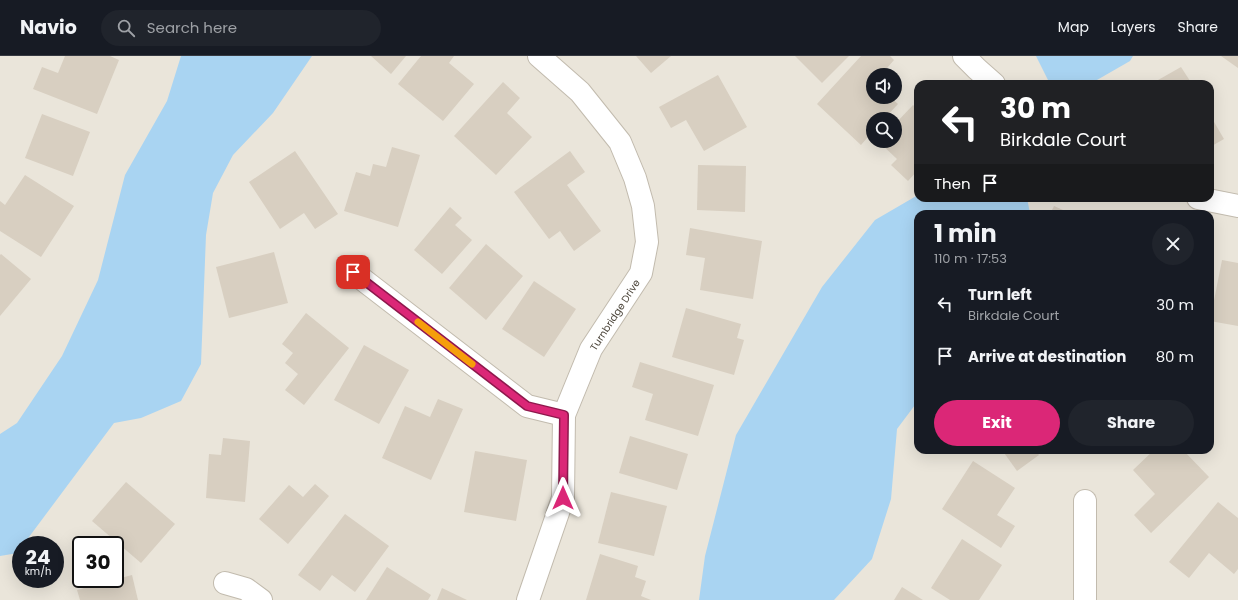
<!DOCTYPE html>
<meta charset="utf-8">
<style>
body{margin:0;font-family:Poppins,sans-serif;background:#20242c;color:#f1f3f6;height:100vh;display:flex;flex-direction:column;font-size:15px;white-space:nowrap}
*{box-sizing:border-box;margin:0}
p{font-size:13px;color:#9ea1a6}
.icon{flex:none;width:22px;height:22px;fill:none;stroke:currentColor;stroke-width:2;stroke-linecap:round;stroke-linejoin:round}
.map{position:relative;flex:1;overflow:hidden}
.drawer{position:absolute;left:914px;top:154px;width:300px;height:244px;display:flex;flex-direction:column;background:#171b24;border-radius:12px;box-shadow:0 4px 16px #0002}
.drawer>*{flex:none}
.hud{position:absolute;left:914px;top:24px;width:300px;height:122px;border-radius:12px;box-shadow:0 4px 16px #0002;background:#202124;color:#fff;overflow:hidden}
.controls{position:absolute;left:866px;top:12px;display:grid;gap:8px}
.controls a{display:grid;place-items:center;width:36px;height:36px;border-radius:50%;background:#171b24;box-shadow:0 4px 16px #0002;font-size:20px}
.speed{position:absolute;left:12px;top:480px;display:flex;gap:8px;font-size:20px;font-weight:700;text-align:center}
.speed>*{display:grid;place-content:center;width:52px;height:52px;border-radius:50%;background:#171b24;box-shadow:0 4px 16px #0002;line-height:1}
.speed small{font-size:10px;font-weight:400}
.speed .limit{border:2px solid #111;border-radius:6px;background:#fff;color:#111}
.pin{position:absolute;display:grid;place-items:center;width:34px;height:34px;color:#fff;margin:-17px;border-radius:8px;box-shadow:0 2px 6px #0006}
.me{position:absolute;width:44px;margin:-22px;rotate:0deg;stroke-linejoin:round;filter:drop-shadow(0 0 3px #0008)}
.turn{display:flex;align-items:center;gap:14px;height:84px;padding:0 20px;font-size:18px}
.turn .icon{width:52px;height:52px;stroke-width:2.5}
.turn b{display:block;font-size:28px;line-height:34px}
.then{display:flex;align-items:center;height:38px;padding:0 20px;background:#0003;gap:8px;font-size:15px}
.round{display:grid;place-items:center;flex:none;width:42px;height:42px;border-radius:21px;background:#20242c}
.summary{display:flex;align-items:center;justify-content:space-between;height:68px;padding:0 20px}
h1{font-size:24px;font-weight:700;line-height:30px}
.cta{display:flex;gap:8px;margin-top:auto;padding:8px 20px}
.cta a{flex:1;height:46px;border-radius:24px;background:#db2777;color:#fff;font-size:16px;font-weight:700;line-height:46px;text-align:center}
.cta a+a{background:#20242c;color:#f1f3f6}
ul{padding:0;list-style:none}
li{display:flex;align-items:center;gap:12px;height:52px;padding:0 20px}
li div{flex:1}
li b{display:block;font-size:15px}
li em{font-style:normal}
header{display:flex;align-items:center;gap:24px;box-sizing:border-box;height:56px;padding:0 20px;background:#171b24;border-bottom:1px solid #363941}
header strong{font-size:19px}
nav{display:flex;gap:22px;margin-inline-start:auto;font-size:14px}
.search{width:280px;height:36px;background:#20242c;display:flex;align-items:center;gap:10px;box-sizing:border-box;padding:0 14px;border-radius:22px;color:#9ea1a6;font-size:15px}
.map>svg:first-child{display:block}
</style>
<header>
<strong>Navio</strong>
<div class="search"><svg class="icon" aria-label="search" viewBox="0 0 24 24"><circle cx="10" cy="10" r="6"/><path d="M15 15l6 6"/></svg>Search here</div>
<nav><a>Map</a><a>Layers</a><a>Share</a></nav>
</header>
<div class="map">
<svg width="1238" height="544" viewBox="0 0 1238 544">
<rect width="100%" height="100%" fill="#f6f3ec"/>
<path fill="#eae5da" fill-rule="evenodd" d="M0 0H1238V544H0ZM873 19H895V41H873ZM918 28H1210V142H918ZM873 63H895V85H873ZM918 158H1210V394H918ZM21 489H55V523H21ZM81 489H115V523H81Z"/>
<g fill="#a9d4f2">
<path d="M181 0H312L273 57 233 99 213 137 206 179 201 308 181 345 141 362 114 367 23 489H21V492L18 497 0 500V378L17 367 62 300 98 224 125 119 167 45Z"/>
<path d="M1036 0H1133L1130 5 1090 28H1066L1048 24Z"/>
<path d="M918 139V142H1027L1030 157V158H918V345L897 373 891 443 872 503 834 544H699L705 500 736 379 822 231 875 164Z"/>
</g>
<g fill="#d8cfc1">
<path d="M65 0H110L119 4 97 58 33 33 42 11 58 17Z"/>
<path d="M371 0H406L391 18Z"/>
<path d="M421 0H454L449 7 474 28 443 65 398 28Z"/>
<path d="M636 0H671L651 17Z"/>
<path d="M795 0H849L822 27Z"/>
<path d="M861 0H890L894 4 881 19H873V41H890L898 48 884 63H873V75L861 89 817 48Z"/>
<path d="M1221 0H1238V12Z"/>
<path d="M1181 11 1192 28H1151Z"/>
<path d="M718 19 747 71 704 95 686 64 671 72 659 51Z"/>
<path d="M503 26 520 42 507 57 532 81 496 119 454 80Z"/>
<path d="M913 49 918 54V116L917 115 908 125 891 109 897 103 878 85H895V68Z"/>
<path d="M42 58 90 76 73 120 25 102Z"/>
<path d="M1210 59 1224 83 1210 91Z"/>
<path d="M392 91 420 99 398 171 344 155 356 116 370 120 373 108 386 111Z"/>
<path d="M295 95 338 158 315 173 304 157 280 173 249 126Z"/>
<path d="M570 95 585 116 567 129 601 175 574 195 560 175 549 183 514 136Z"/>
<path d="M698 109 746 110 745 156 697 154Z"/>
<path d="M25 119 74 150 41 201 0 175V145L5 149Z"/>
<path d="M1054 150 1072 158H1050Z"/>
<path d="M450 151 462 162 455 169 472 184 442 218 414 194Z"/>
<path d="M690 172 762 185 753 243 700 234 705 202 686 199Z"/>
<path d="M486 188 523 220 486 264 449 232Z"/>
<path d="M274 196 288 247 229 262 216 211Z"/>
<path d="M1 198 31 223 0 260V199Z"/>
<path d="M1222 204 1238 207V270L1210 265Z"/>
<path d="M534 225 576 253 544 301 502 273Z"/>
<path d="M686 252 741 268 737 282 744 284 734 319 672 301Z"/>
<path d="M306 257 349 292 304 349 285 334 298 318 285 307 293 297 282 288Z"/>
<path d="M364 289 409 314 379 368 334 344Z"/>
<path d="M640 306 714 329 698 380 645 364 653 338 632 331Z"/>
<path d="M438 343 463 353 431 424 382 402 405 350 430 361Z"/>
<path d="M630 380 688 398 677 434 619 417Z"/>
<path d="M223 382 250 385 245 446 206 442 209 398 221 399Z"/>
<path d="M1002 394H1035L1039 399 1017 415Z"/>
<path d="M1154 394H1183L1209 421 1151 477 1134 459 1155 438 1133 414Z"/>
<path d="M475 395 527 404 516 465 464 456Z"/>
<path d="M973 405 1015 432 997 459 1015 470 1001 492 942 453Z"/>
<path d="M126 426 175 468 141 507 92 465Z"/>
<path d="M315 428 329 440 288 488 259 463 289 429 303 441Z"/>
<path d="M611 436 667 450 654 500 598 487Z"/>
<path d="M1218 446 1238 462V513L1234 518 1209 497 1189 522 1169 506Z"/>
<path d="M345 458 389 490 355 536 332 519 320 535 298 519Z"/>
<path d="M962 483 1002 509 979 544H950L931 532Z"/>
<path d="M600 498 638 510 635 521 646 525 641 540 651 544H586Z"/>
<path d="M387 511 431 539 428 544H366Z"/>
<path d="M132 519 138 544H80L77 534Z"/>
<path d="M902 531 923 544H894Z"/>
<path d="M442 532 467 544H437Z"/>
</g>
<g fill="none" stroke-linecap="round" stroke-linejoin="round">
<g stroke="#c2bbae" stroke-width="24">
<g id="street">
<path d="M964 0 977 13 994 28"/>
<path d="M1198 142 1238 150"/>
<path d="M353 216 527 350 564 359"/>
<path d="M1085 445V544"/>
<path d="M225 527 246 533 261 544"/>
<path d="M528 544 563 442 564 359 591 293 641 217 647 186 643 150 635 122 620 86 580 36 539 0"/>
</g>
</g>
<use href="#street" stroke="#fff" stroke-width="22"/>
</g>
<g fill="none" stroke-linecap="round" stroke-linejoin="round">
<g stroke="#8e194d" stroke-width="10">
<path id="route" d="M353 216 527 350 564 359 563 442"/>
</g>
<use href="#route" stroke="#db2777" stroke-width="7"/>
<path stroke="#f59e0b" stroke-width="7" d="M418 266 472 308"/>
</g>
<g text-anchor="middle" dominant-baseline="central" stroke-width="3" stroke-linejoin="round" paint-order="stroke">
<g font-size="10" fill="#4b4439" stroke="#fff">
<text transform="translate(615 259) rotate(-57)">Turnbridge Drive</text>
</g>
</g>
</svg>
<div class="controls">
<a><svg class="icon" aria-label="sound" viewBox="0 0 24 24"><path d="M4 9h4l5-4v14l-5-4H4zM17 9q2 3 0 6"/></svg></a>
<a><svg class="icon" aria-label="search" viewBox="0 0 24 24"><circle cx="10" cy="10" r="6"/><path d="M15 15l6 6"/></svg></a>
</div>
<div class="speed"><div>24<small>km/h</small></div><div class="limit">30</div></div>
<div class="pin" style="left:353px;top:216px;background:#d93025"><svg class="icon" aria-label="arrive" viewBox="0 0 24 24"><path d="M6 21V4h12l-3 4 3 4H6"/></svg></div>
<svg class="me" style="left:563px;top:442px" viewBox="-20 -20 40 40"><path d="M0-17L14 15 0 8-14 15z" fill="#db2777" stroke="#fff" stroke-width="4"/></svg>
<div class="hud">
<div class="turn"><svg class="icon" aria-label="left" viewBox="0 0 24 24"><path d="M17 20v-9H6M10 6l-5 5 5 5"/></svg><div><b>30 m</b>Birkdale Court</div></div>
<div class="then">Then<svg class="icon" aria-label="arrive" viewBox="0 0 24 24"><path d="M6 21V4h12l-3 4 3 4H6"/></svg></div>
</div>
<section class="drawer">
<div class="summary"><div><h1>1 min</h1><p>110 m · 17:53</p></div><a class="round"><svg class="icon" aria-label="close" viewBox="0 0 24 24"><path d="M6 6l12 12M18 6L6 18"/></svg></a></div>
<ul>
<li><svg class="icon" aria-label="left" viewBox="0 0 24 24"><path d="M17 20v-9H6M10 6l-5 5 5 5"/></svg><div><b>Turn left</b><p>Birkdale Court</p></div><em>30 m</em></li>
<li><svg class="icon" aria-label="arrive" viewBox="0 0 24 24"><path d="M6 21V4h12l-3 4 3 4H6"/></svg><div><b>Arrive at destination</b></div><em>80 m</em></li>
</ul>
<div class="cta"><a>Exit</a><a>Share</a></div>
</section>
</div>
